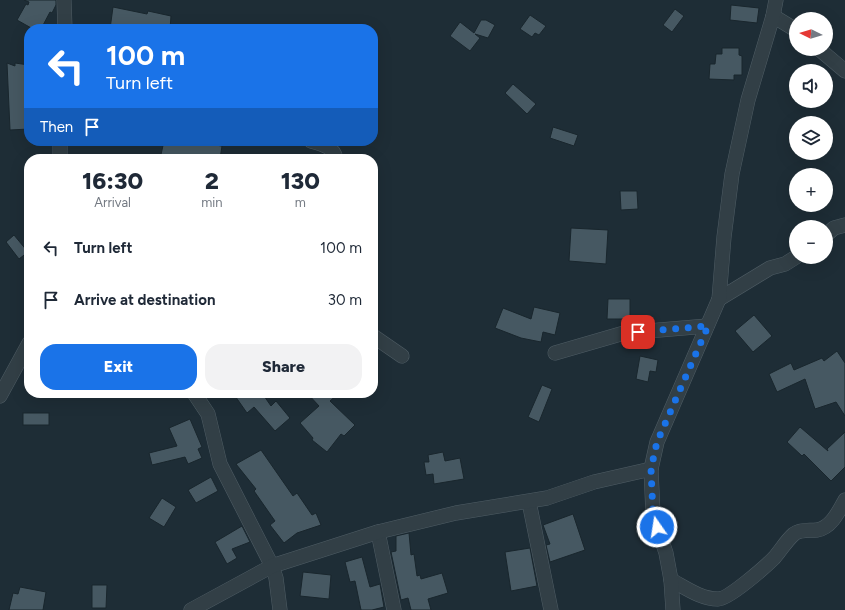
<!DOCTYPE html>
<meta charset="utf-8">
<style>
body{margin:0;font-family:Figtree,sans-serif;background:#f2f2f3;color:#1f2937;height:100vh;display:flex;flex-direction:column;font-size:15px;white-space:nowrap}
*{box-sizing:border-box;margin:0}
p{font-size:13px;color:#747a83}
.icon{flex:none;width:22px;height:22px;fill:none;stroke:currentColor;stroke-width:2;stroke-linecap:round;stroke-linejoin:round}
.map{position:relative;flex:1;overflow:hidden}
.side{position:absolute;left:24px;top:154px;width:354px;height:244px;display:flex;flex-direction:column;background:#fff;border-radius:16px;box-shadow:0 4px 16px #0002}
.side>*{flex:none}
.hud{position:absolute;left:24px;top:24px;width:354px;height:122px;border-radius:16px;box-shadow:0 4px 16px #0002;background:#1a73e8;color:#fff;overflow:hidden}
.needle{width:26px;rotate:275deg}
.controls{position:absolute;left:789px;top:12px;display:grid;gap:8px}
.controls a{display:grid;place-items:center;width:44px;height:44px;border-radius:50%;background:#fff;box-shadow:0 4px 16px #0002;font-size:20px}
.pin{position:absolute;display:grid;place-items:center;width:34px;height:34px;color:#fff;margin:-17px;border-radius:8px;box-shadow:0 2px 6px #0006}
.me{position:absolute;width:44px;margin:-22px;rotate:347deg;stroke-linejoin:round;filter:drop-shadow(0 0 3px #0008)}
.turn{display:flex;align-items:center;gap:14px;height:84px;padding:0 16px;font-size:18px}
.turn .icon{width:52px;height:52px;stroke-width:2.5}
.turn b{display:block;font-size:28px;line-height:34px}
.then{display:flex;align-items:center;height:38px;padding:0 16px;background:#0003;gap:8px;font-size:15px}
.eta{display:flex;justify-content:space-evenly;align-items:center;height:68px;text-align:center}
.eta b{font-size:24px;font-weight:800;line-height:28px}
.primary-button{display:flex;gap:8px;margin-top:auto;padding:8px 16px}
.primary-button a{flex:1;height:46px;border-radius:16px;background:#1a73e8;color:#fff;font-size:16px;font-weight:800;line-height:46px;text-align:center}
.primary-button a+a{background:#f2f2f3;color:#1f2937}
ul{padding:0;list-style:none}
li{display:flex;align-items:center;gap:12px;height:52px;padding:0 16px}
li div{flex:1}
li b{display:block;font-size:15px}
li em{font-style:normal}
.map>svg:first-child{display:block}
</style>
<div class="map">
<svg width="845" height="610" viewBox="0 0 845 610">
<rect width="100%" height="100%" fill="#1e2d36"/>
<g fill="#465862" stroke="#19262d">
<path d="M24 0H56V5L52 13 50 12 41 29H33L17 20 26 4 28 5 29 2Z"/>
<path d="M731 5 759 8 757 23 730 20Z"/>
<path d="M113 7 147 14 148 11 171 16 170 29H110Z"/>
<path d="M675 9 684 16 672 32 663 25Z"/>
<path d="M530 15 546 26 539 35 535 33 532 37 520 29Z"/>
<path d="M481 20H486L495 25 488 38 475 34 480 38 470 51 450 36 460 22 474 33Z"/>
<path d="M722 48H739V55L742 56V75H734V80L709 79 710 64H715L716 54H722Z"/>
<path d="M7 63 15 66V63L29 65 27 91H29V129L10 130Z"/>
<path d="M513 84 536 104 527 114 505 93Z"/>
<path d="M553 127 578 135 574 146 550 138Z"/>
<path d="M164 141H216L215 145 222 146 220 159H160Z"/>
<path d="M620 191H637L638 209 621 210Z"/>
<path d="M571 228 608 230 606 264 569 261Z"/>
<path d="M14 235 28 252 19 259 6 242Z"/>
<path d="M608 299H630V319H607Z"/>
<path d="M534 307 560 313 555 335 543 332 541 342 521 338 495 328 503 308 531 319Z"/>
<path d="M754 315 772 336 753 352 735 331Z"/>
<path d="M837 351 845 363V416L836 402 815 409 805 379 777 392 769 374 791 363 794 370 822 358 824 361Z"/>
<path d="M640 356 658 360 656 372 650 371 648 382 636 379Z"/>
<path d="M542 385 552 389 539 422 528 417Z"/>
<path d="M233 393H262L271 406 276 401 290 418 275 431 254 407 247 413Z"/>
<path d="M307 393H339L330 401 355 425 344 436 341 434 327 452 312 440 313 438 300 423 319 406Z"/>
<rect x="23" y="413" width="26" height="12"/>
<path d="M190 419 202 447 198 449 202 458 188 464 185 457 152 465 149 453 177 446 169 428Z"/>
<path d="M800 427 828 451 827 449 845 432V467L831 481 804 454 802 456 787 442Z"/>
<path d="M261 450 293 496 297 493 312 515 316 513 321 525 297 533 284 543 270 525 275 521 254 491 256 489 236 464Z"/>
<path d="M443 452 445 461 460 458 464 479 434 484 433 474 426 475 424 462H429L428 455Z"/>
<path d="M211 477 218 491 196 503 188 490Z"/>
<path d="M162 498 176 507 164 527 149 518Z"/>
<path d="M573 514 585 550 550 562 546 545 550 544 543 525Z"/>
<path d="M242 526 250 542 232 549 237 558 227 564 215 542Z"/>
<path d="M409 533 411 555 414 554 417 576 420 575 421 579 442 573 448 593 428 599 431 610H411L408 598 401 600 391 552 396 551V536Z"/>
<path d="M530 548 537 586 511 591 505 552Z"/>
<path d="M362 557 370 587 380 584 384 607 372 610H361L355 581 350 582 345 562Z"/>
<path d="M303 572 331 575 329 599 300 596Z"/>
<path d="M92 585H107L106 608H92Z"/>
<path d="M20 587 46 592 43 610H9L13 593 18 594Z"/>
</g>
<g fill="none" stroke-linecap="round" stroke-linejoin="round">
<g stroke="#4f5d65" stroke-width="15">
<g id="minor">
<path d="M64 0 65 29"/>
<path d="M773 16 796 30"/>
<path d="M819 49 845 71"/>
<path d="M311 141C322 144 334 147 336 159"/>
<path d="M60 159V141"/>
<path d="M826 235 834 228 845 225"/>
<path d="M719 299 770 268 785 264 796 257"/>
<path d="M373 336 402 356"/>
<path d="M555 353 624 333 707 326"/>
<path d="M194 393 208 414 220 464 272 566 276 578 280 610"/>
<path d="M0 396 29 343"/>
<path d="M529 502 551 610"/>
<path d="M378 532 394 610"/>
<path d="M671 580C686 588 701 599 718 599 729 599 766 566 774 558 781 550 786 541 794 534 801 529 809 531 817 530 831 528 839 511 845 500"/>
<path d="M191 610 272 566 378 532 456 513 547 498 594 482 651 469"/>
<path d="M673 610 671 580 666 553 653 514 651 469 657 442 719 299 724 237 732 174 748 100 773 16 776 0"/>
</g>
</g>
<use href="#minor" stroke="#323f46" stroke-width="14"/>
</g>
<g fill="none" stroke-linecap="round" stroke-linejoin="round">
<path stroke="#1a73e8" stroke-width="7" stroke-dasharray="0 12.6" d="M638 332 708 326 657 442 651 469 653 514 657 527"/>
</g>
</svg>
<div class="controls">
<a><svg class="needle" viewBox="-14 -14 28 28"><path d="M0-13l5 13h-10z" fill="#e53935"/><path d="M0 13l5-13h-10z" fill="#747a83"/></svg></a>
<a><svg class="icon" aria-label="sound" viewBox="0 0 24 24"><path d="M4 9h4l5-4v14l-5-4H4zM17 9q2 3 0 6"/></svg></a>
<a><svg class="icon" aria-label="layers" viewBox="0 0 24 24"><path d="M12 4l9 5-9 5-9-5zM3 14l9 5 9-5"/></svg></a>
<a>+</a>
<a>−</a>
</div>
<div class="pin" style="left:638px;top:332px;background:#d93025"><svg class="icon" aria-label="arrive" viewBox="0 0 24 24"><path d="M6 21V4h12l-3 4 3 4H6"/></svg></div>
<svg class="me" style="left:657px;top:527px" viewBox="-20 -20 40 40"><circle r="17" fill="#1a73e8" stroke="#fff" stroke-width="3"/><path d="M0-11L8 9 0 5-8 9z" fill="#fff"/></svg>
<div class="hud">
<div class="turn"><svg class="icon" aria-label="left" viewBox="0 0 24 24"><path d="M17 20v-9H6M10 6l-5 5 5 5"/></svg><div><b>100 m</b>Turn left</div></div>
<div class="then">Then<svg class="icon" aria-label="arrive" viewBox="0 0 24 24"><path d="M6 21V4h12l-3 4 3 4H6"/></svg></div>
</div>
<section class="side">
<div class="eta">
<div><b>16:30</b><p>Arrival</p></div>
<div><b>2</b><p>min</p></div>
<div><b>130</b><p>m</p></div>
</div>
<ul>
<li><svg class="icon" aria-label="left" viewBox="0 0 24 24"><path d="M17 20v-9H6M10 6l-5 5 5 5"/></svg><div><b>Turn left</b></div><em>100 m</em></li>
<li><svg class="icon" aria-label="arrive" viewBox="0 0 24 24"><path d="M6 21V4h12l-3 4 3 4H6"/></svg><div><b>Arrive at destination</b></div><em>30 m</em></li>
</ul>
<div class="primary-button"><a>Exit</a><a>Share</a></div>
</section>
</div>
